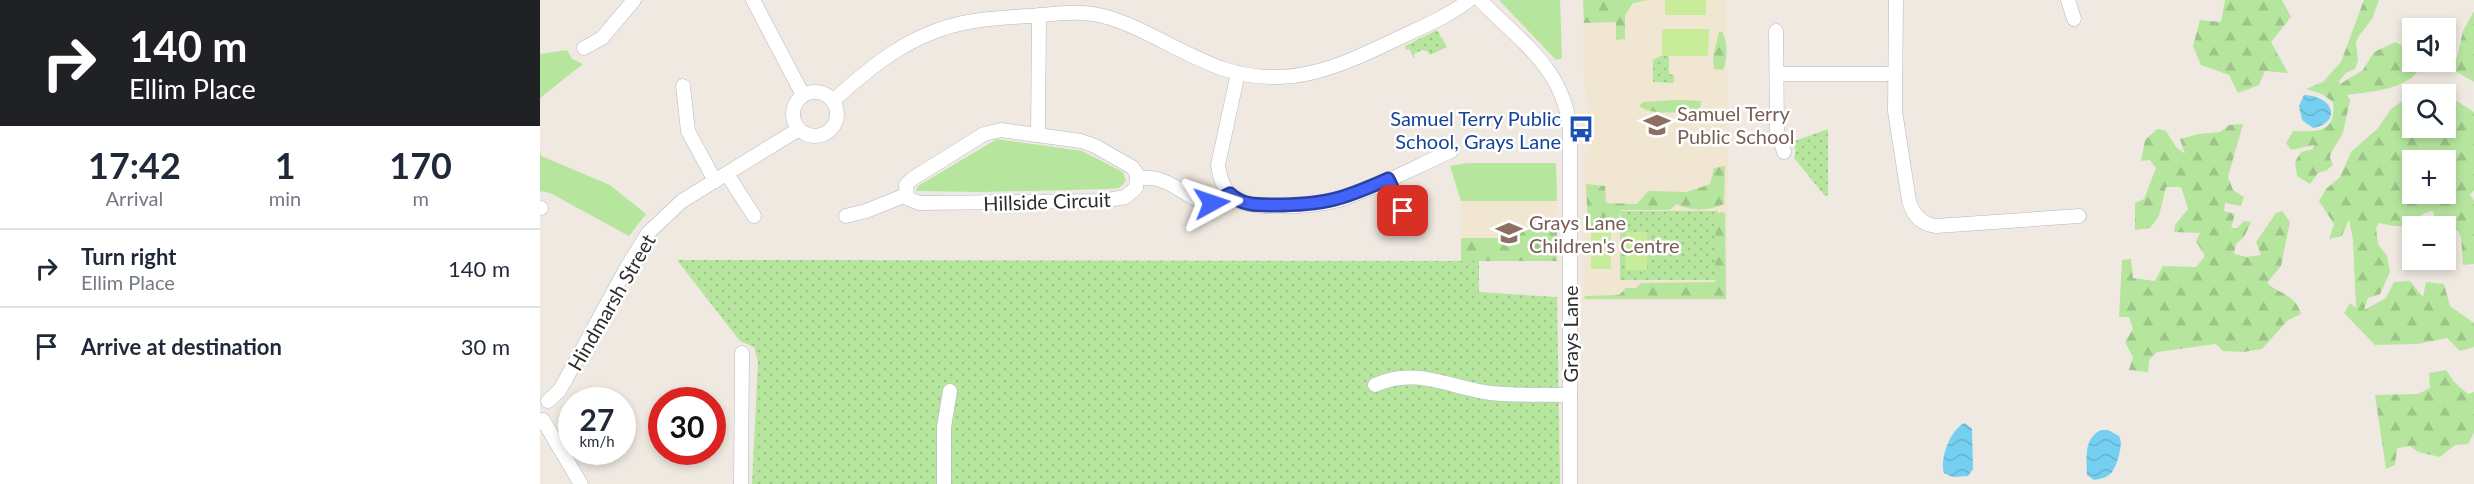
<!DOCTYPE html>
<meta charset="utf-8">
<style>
body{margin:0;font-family:Lato,sans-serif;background:#f6f6f7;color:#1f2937;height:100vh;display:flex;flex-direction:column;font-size:22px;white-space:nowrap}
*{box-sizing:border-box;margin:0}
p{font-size:20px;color:#747a83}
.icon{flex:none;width:33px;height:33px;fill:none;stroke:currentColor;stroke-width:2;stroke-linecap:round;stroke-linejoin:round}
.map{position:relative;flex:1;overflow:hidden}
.sheet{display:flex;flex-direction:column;background:#fff;width:540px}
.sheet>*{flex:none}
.banner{background:#202124;color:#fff;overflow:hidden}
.controls{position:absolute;left:1862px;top:18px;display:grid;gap:12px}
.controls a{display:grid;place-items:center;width:54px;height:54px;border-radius:0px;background:#fff;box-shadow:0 3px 9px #0003;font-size:30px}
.speed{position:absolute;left:18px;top:387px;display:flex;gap:12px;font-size:30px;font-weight:700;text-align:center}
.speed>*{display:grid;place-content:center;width:78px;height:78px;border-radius:50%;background:#fff;box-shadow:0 3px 9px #0003;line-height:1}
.speed small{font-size:15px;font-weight:400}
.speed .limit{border:9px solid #d22;background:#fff;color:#111}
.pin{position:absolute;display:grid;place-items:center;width:51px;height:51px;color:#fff;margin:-26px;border-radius:12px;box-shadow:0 3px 9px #0006}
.me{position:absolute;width:66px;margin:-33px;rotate:85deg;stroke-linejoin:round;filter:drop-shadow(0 0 4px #0008)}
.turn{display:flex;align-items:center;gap:21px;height:126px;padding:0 30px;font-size:27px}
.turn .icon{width:78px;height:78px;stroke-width:2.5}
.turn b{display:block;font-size:42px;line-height:51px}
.eta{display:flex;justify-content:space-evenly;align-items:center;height:102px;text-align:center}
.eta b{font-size:36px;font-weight:700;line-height:42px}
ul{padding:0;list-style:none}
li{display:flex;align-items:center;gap:18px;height:78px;padding:0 30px;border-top:2px solid #e0e1e3}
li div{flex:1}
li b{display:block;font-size:22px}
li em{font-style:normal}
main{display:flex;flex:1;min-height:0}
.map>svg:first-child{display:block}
</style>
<main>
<section class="sheet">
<div class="banner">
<div class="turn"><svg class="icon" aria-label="right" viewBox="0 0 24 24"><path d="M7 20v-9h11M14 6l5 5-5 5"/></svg><div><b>140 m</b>Ellim Place</div></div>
</div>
<div class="eta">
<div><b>17:42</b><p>Arrival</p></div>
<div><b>1</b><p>min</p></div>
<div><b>170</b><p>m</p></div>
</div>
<ul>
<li><svg class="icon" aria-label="right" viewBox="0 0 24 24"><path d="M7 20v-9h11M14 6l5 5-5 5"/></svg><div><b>Turn right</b><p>Ellim Place</p></div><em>140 m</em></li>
<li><svg class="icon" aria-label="arrive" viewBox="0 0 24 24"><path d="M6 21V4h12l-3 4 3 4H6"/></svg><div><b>Arrive at destination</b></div><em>30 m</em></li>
</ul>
</section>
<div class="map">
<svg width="1934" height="484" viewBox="0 0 1934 484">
<defs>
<pattern id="grass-dots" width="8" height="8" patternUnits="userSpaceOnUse" patternTransform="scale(1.5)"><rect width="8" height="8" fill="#b6e59e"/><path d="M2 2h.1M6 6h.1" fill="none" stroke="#9dc588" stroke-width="1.8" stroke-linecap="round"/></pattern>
<pattern id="forest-firs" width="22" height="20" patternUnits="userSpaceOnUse" patternTransform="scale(1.5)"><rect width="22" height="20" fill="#b6e59e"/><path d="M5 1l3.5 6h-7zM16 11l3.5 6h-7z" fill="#9dc588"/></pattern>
<pattern id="water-waves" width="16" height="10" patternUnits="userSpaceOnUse" patternTransform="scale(1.5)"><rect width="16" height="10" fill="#75cff0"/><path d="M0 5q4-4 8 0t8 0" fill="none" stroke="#66b2ce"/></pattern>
</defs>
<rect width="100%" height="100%" fill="#efe9e1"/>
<g fill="#f0e6d1">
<path d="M1043 0H1186L1188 168 1186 300H1043V161L1047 150V99L1044 82Z"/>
<rect x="921" y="201" width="96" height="60"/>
</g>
<g fill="url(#grass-dots)">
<path d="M897 30 907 47 890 55 887 51 882 50 874 54V58L869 49 866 50 865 46Z"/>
<path d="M1121 56H1129V74L1134 75V83L1113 82V60Z"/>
<path d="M1288 129V195L1285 196 1254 158 1256 150 1252 142Z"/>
<path d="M1080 211H1178L1177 280H1080Z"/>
<path d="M137 260 939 261V292L1017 297 1020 484H212L218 362 214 347 200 341Z"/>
</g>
<g fill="url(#forest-firs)" fill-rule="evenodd">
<path d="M1043 0H1108L1093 3 1085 15V39L1076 40V22L1044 23Z"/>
<path d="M1685 0H1742L1751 17 1731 42 1748 73 1725 71 1719 85 1698 93 1689 75 1661 65 1653 46 1660 20 1681 22Z"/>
<path d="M1824 0H1839L1832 19 1818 37 1816 43 1818 60 1815 69 1806 73 1799 81 1800 84 1823 70 1834 52 1855 42 1872 50V62H1883C1872 90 1834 91 1807 95L1810 100 1803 133 1791 153 1790 158 1793 165 1787 170 1778 173 1770 184 1757 176 1755 162 1761 152 1773 149 1774 145 1751 150 1746 143 1753 131C1777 132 1797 133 1793 102L1782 94 1766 89 1783 82 1801 62Z"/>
<path d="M1934 11V82L1910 68 1917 58 1923 31Z"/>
<path d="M1179 32H1182C1188 40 1187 61 1183 70L1174 69 1173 56Z"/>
<path d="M1882 87 1886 94H1872V128H1905L1907 95 1934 112V190L1930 195 1934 201V264L1923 265 1921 237 1918 231 1897 226 1893 211C1877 214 1879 220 1868 225 1859 228 1849 225 1839 223L1836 228 1838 244 1847 256 1850 272 1840 294 1828 298 1824 310 1846 298 1854 282 1870 281 1883 297 1886 282 1904 284 1910 306 1934 323V347L1920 351 1907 338 1878 344 1835 345 1804 313 1810 303 1816 308 1813 240 1809 219 1802 236 1789 239 1794 224 1779 201 1786 189 1800 177 1811 152 1838 128 1851 109ZM1872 160H1905V194H1872Z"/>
<path d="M1141 100 1161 101 1160 110C1143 111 1114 117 1099 106L1103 102Z"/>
<path d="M1703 124 1688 177 1693 190 1704 197 1701 206 1685 203 1684 211 1695 214 1691 228H1697L1704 221 1711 222 1704 237 1696 244 1694 254 1707 257 1721 255 1716 242 1736 213 1742 211 1750 222 1741 266 1727 283C1741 295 1755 294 1761 314L1748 320 1722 349 1703 352 1683 351 1676 344 1617 352 1609 360 1608 372 1589 370 1593 357 1585 342 1593 329 1589 317H1579L1582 260 1591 259 1593 278 1615 281 1623 266 1656 267 1665 256 1656 241 1660 233 1634 232 1635 225 1648 209 1641 187H1626L1619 216 1610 228 1595 230V203L1604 199 1616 168 1610 160 1601 161 1605 140 1617 129 1626 131 1636 147 1645 154 1640 139 1659 134 1680 132 1689 125Z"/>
<path d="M1185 166 1184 204C1166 211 1154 212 1136 204L1130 210H1080L1078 227H1048L1046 184 1065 186 1066 203 1097 204 1108 191 1147 192 1170 184 1174 168Z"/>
<path d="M1181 212 1185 213 1186 299H1044L1045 296 1079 295 1086 288H1096L1101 283 1175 282 1176 215Z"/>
<path d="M978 228H1017V261H921V238H978Z"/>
<path d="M1906 370 1915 383 1928 394 1934 392V433L1928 444 1915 445 1900 457 1878 452 1870 446 1857 448 1855 465 1846 469 1835 395 1878 394 1890 388 1889 373Z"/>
</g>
<g fill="#b6e59e">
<path d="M959 0H1020L1022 58 1016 60Z"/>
<path d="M27 50 32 59 43 64 0 98V54Z"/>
<path d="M457 139 542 151 583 172 586 181 579 188 566 189 441 192 376 191 378 186Z"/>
<path d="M0 149 1 156 70 185 106 214 89 236 10 193 0 191Z"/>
<path d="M927 163H1016L1017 201H921L910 166Z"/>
</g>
<g fill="#c9ec9a">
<rect x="1125" y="0" width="41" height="15"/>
<path d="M1122 29H1169L1168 56H1122Z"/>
<rect x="1051" y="228" width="20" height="41"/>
<rect x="1086" y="232" width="21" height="38"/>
</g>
<g fill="url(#water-waves)">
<path d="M1764 95C1794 96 1802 122 1773 128L1762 120 1759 106Z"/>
<path d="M1425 423 1432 429 1433 469 1428 476 1413 477 1404 473C1399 459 1411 428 1425 423Z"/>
<path d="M1561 430H1568L1579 436C1584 443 1577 466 1572 472 1567 478 1560 479 1554 480L1547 475C1547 458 1543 439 1561 430Z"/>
</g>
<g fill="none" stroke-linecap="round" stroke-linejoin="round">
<g stroke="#b4b7c1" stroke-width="15">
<g id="minor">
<path d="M213 0 263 95"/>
<path d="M940 0C981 42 1027 71 1030 134V484"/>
<path d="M1356 0 1355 111 1369 201C1373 215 1381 224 1396 226L1539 216"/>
<path d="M1528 0 1534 19"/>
<path d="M1236 31 1237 130 1244 152"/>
<path d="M44 48 62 38 94 0"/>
<path d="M698 73 678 165C680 179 684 192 697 200 716 211 780 206 802 199 839 187 875 167 911 151"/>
<path d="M1237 74H1355"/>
<path d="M143 86 148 131 175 181"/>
<circle cx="275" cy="114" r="22"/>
<path d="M293 101C332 65 373 32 428 22 448 18 470 17 491 16 515 14 539 10 563 16 605 27 642 55 684 69 751 91 802 65 861 37 884 26 909 16 929 0"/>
<path d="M461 130 541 141 555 146 592 167 597 174 596 188 585 197 563 201 379 203 367 198 366 185 372 179 444 134Z"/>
<path d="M498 135 499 15"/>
<path d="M187 174 214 216"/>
<path d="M597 179C630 171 651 206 673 203 679 202 685 198 690 194"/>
<path d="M848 179 862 211"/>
<path d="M0 208H1"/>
<path d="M306 216 326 211 366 195"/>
<path d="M852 219 863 211 877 209"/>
<path d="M835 385C875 366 911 388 951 393 977 396 1004 394 1030 395"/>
<path d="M8 401 19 391 26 379 87 267 108 233 142 201 259 129"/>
<path d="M3 420 41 484"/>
<path d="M201 484 202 353"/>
<path d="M404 484V427L410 391"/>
</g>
</g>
<use href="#minor" stroke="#fff" stroke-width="14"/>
</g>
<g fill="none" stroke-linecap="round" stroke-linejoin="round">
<g stroke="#2b41a3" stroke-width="15">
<path id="route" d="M672 203 690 194C703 206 718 205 734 205 785 205 803 199 848 179L863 211"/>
</g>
<use href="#route" stroke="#4264fb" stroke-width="10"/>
</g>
<defs>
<g id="school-bare" transform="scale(2.07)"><path d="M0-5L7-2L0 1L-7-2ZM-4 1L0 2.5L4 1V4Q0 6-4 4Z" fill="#8d6e63" stroke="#fff" stroke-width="2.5" paint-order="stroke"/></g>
<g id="bus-bare" transform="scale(2.07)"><path d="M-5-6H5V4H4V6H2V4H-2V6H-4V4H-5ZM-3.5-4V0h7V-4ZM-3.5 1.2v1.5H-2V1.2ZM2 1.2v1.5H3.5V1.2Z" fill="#1a4fb4" stroke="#fff" stroke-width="2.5" paint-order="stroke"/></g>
</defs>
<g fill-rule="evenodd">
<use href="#school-bare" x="1117" y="125"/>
<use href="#bus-bare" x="1041" y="129"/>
<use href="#school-bare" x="969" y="233"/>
</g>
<g text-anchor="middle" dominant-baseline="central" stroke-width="5" stroke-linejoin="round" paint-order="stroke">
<g font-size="20" fill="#785e54" stroke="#fff" text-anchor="start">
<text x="1137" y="113">Samuel Terry<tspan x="1137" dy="23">Public School</tspan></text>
<text x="989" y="222">Grays Lane<tspan x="989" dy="23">Children's Centre</tspan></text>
</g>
<g font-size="20" fill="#164399" stroke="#fff" text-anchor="end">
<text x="1021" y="118">Samuel Terry Public<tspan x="1021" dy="23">School, Grays Lane</tspan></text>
</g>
<g font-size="20" fill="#2e2e2e" stroke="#fff">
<text transform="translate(507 201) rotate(-2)">Hillside Circuit</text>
<text transform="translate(71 302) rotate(-60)">Hindmarsh Street</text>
<text transform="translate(1030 334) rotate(-90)">Grays Lane</text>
</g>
</g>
</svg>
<div class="controls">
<a><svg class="icon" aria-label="sound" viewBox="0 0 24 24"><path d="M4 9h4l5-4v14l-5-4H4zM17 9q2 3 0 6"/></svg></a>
<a><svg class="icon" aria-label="search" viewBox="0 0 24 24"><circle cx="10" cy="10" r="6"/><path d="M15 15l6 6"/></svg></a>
<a>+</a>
<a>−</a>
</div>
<div class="speed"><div>27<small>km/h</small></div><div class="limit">30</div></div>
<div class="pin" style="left:863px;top:211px;background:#d93025"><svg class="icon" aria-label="arrive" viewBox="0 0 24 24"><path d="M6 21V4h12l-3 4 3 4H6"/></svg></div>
<svg class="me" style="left:672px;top:203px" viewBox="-20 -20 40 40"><path d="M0-17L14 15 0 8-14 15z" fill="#4264fb" stroke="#fff" stroke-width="4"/></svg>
</div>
</main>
